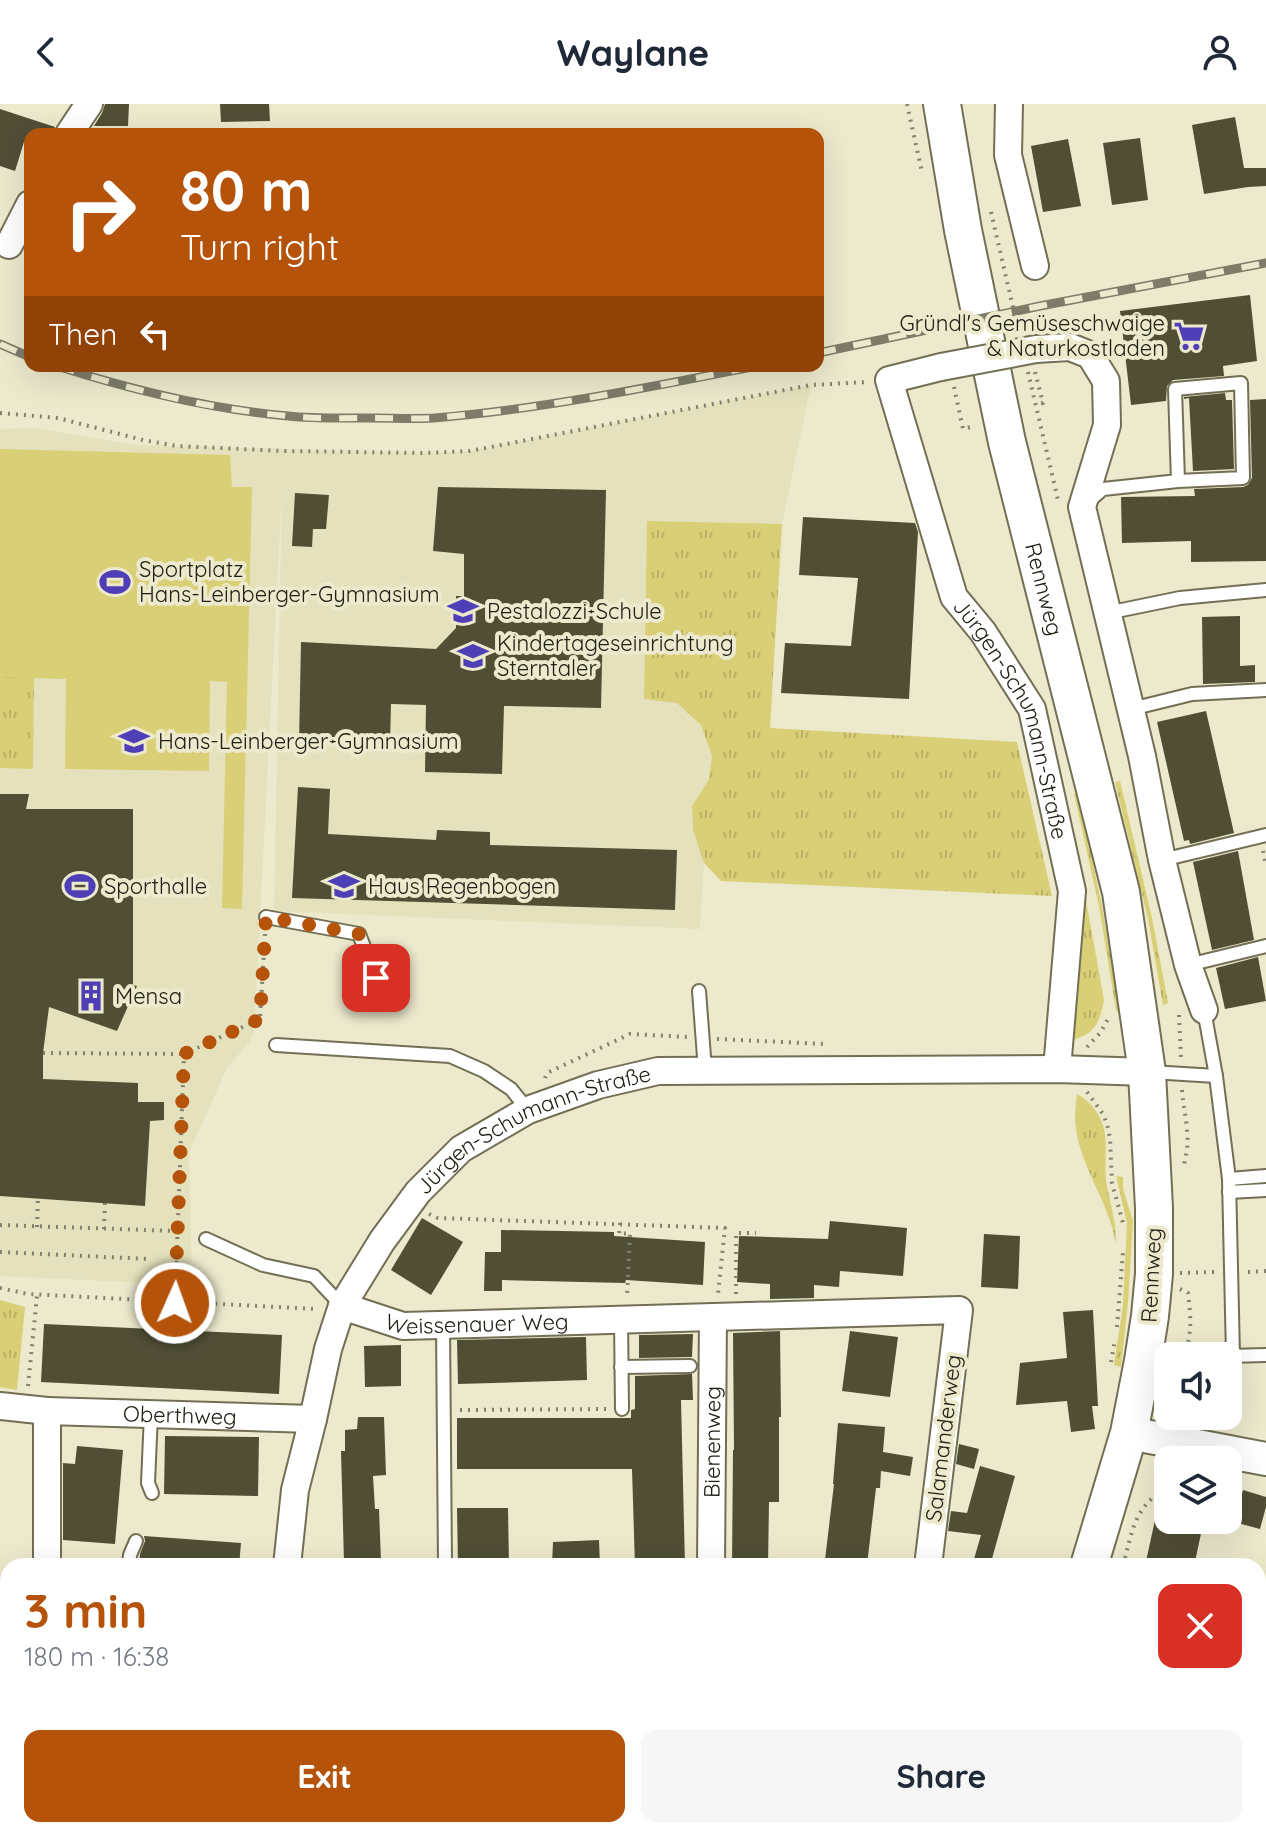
<!DOCTYPE html>
<meta charset="utf-8">
<style>
body{margin:0;font-family:Quicksand,sans-serif;background:#f6f6f7;color:#1f2937;height:100vh;display:flex;flex-direction:column;font-size:30px;white-space:nowrap}
*{box-sizing:border-box;margin:0}
p{font-size:26px;color:#747a83}
.icon{flex:none;width:44px;height:44px;fill:none;stroke:currentColor;stroke-width:2;stroke-linecap:round;stroke-linejoin:round}
.map{position:relative;flex:1;overflow:hidden}
.panel{position:absolute;left:0px;top:1454px;width:1266px;height:280px;display:flex;flex-direction:column;background:#fff;border-radius:24px 24px 0 0;box-shadow:0 8px 32px #0002}
.panel>*{flex:none}
.guide{position:absolute;left:24px;top:24px;width:800px;height:244px;border-radius:16px;box-shadow:0 8px 32px #0002;background:#b45309;color:#fff;overflow:hidden}
.tools{position:absolute;left:1154px;top:1238px;display:grid;gap:16px}
.tools a{display:grid;place-items:center;width:88px;height:88px;border-radius:16px;background:#fff;box-shadow:0 8px 32px #0002;font-size:40px}
.pin{position:absolute;display:grid;place-items:center;width:68px;height:68px;color:#fff;margin:-34px;border-radius:16px;box-shadow:0 4px 12px #0006}
.me{position:absolute;width:88px;margin:-44px;rotate:2deg;stroke-linejoin:round;filter:drop-shadow(0 0 6px #0008)}
.turn{display:flex;align-items:center;gap:28px;height:168px;padding:0 24px;font-size:36px}
.turn .icon{width:104px;height:104px;stroke-width:2.5}
.turn b{display:block;font-size:56px;line-height:68px}
.then{display:flex;align-items:center;height:76px;padding:0 24px;background:#0003;gap:16px;font-size:30px}
.round{display:grid;place-items:center;flex:none;width:84px;height:84px;border-radius:16px;background:#f6f6f7}
.summary{display:flex;align-items:center;justify-content:space-between;height:136px;padding:0 24px}
h1{font-size:48px;font-weight:700;line-height:60px;color:#b45309}
.cta{display:flex;gap:16px;margin-top:auto;padding:16px 24px}
.cta a{flex:1;height:92px;border-radius:16px;background:#b45309;color:#fff;font-size:32px;font-weight:700;line-height:92px;text-align:center}
.cta a+a{background:#f6f6f7;color:#1f2937}
header{display:flex;justify-content:space-between;align-items:center;height:104px;padding:0 24px;background:#fff;font-size:36px;font-weight:700}
.map>svg:first-child{display:block}
</style>
<header><svg class="icon" aria-label="back" viewBox="0 0 24 24"><path d="M15 5l-7 7 7 7"/></svg>Waylane<svg class="icon" aria-label="person" viewBox="0 0 24 24"><circle cx="12" cy="8" r="4"/><path d="M4 21q1-7 8-7t8 7"/></svg></header>
<div class="map">
<svg width="1266" height="1734" viewBox="0 0 1266 1734">
<defs>
<pattern id="grass-tufts" width="24" height="20" patternUnits="userSpaceOnUse" patternTransform="scale(2)"><rect width="24" height="20" fill="#d9cf77"/><path d="M3 7l-1-3M5 7V3M7 7l1-3M15 17l-1-3M17 17v-4M19 17l1-3" fill="none" stroke="#bab166"/></pattern>
</defs>
<rect width="100%" height="100%" fill="#ece9cc"/>
<path fill="#e4e1bc" d="M811 281 782 420 648 417 644 594 677 599 701 621 712 652 709 675 692 702 693 726 704 759 700 825 274 807 282 386 254 927 250 938 228 962 189 1048 192 1181 0 1172V325L35 324 135 341 425 349 470 347Z"/>
<g fill="url(#grass-tufts)">
<path d="M647 417 782 420 770 624 1017 638 1052 792 721 777 704 759 693 726 692 702 709 675 712 652 701 621 677 599 644 595Z"/>
<path d="M0 573H34L33 665 0 664Z"/>
<path d="M1120 677 1152 814 1168 899 1163 901 1148 815 1115 678Z"/>
<path d="M1078 689 1102 802 1120 911 1116 906 1099 802 1074 690Z"/>
<path d="M1082 774 1104 896C1099 924 1091 933 1063 938Z"/>
<path d="M1077 990C1088 996 1098 1007 1102 1019 1109 1036 1104 1058 1106 1076 1109 1098 1117 1117 1116 1140 1109 1096 1077 1060 1075 1015 1075 1007 1076 998 1077 990Z"/>
<path d="M1116 1072 1123 1073V1085L1133 1117 1128 1199 1121 1263 1114 1261 1123 1202 1127 1119Z"/>
<path d="M0 1196 25 1203 17 1286 0 1283Z"/>
</g>
<path fill="#d9cf77" d="M0 345 230 351 232 383H252L242 805 222 804 227 578 210 577 209 667 65 665 66 575 0 573Z"/>
<g fill="#514e36">
<path d="M105 0H129L128 22H94L102 9Z"/>
<path d="M220 0H269L270 17 221 18Z"/>
<path d="M0 5 55 23 53 30H30V40L24 38 15 67 0 62Z"/>
<path d="M1235 13 1244 64H1266V82L1248 83 1204 90 1192 21Z"/>
<path d="M1140 34 1148 96 1112 101 1103 39Z"/>
<path d="M1068 35 1081 102 1043 108 1031 42Z"/>
<path d="M1250 191 1257 257 1223 262 1224 272 1173 276 1167 282 1166 297 1131 301 1120 207Z"/>
<path d="M1225 289 1226 296H1232L1234 365 1193 367 1189 294 1184 295V293Z"/>
<path d="M1266 295V457L1191 458V437L1122 439 1121 393 1195 392 1194 385 1243 383 1248 381 1252 374 1250 296Z"/>
<path d="M438 383 606 386 601 604 504 602 502 670 425 668 426 601 391 600 390 640 299 639 301 538 436 545 456 524V492H464V450L433 447Z"/>
<path d="M295 389 329 391 326 425H313L312 443 292 442Z"/>
<path d="M803 413 915 419 918 428 909 595 781 589 785 539 851 542 858 474 799 471Z"/>
<path d="M1240 512V562L1255 561V578L1203 580 1202 513Z"/>
<path d="M1206 607 1234 729 1190 740 1189 736 1184 737 1157 618Z"/>
<path d="M298 683 330 685 328 730 436 736 437 726 490 728V741L677 746 675 806 292 794Z"/>
<path d="M0 690H29L26 705H133V881L137 882 117 927 49 903 43 949V975L138 979V998H164V1016L150 1017 145 1102 0 1092Z"/>
<path d="M1238 747 1254 836 1212 846 1193 758Z"/>
<path d="M1258 853 1266 897 1225 905 1216 864Z"/>
<path d="M422 1114 463 1138 431 1191 391 1166Z"/>
<path d="M830 1117 907 1124 903 1172 840 1167 839 1183 814 1181V1194L770 1195V1180L737 1178 739 1132 828 1135Z"/>
<path d="M501 1126 614 1128V1132L705 1138 703 1181 626 1176 625 1179 502 1176V1187H484L485 1148H501Z"/>
<path d="M984 1130 1020 1132 1018 1185 981 1183Z"/>
<path d="M1093 1206 1098 1302H1092L1095 1325 1071 1328 1067 1297 1016 1301 1020 1259 1067 1254 1063 1208Z"/>
<path d="M44 1220 282 1231 279 1290 41 1278Z"/>
<path d="M780 1227 781 1313H779V1398H769L768 1462H732L733 1346H734L733 1229Z"/>
<path d="M850 1227 898 1233 890 1293 842 1287Z"/>
<path d="M693 1230 692 1253 639 1254V1231Z"/>
<path d="M586 1233 587 1276 458 1280 457 1236Z"/>
<path d="M401 1241V1282L365 1283 364 1242Z"/>
<path d="M692 1270 693 1296H681L685 1462H635L632 1365H457V1314H631V1306L635 1305V1272Z"/>
<path d="M358 1313H384L386 1371 373 1372 375 1405H379L381 1457 344 1458 341 1347H345V1326L357 1325Z"/>
<path d="M838 1319 885 1323 883 1348 913 1353 910 1372 881 1367 880 1384H876L867 1461 825 1456 834 1380H833Z"/>
<path d="M165 1332 259 1333 258 1392 164 1390Z"/>
<path d="M959 1340 979 1345 974 1365 956 1360Z"/>
<path d="M77 1342 123 1346 115 1440 63 1436V1359L75 1360Z"/>
<path d="M980 1362 1015 1372 990 1462H972L981 1431 948 1427 951 1407 967 1409Z"/>
<path d="M1243 1386 1266 1393V1403L1260 1425 1234 1418Z"/>
<path d="M457 1404H508L509 1462H458Z"/>
<path d="M1155 1416H1204L1194 1462H1145Z"/>
<path d="M144 1432 241 1439 239 1462H139L140 1450 145 1437Z"/>
<path d="M599 1436 600 1462H552L553 1438Z"/>
</g>
<g fill="none" stroke-linecap="round" stroke-linejoin="round">
<g stroke="#726f55" stroke-width="16">
<g id="service">
<path d="M1089 397 1103 385 1178 377 1175 285 1241 279 1243 374 1178 377"/>
<path d="M1107 509 1180 494 1266 486"/>
<path d="M1131 605 1192 590 1266 586"/>
<path d="M1162 756 1266 731"/>
<path d="M266 813 359 830 376 874"/>
<path d="M1188 861 1266 842"/>
<path d="M699 887 705 966"/>
<path d="M1204 906 1216 972 1229 1075 1233 1252"/>
<path d="M276 941 450 952 484 967 511 985 528 1006"/>
<path d="M1151 968 1216 972"/>
<path d="M1229 1075 1266 1072"/>
<path d="M1229 1088 1266 1086"/>
<path d="M206 1135 263 1161 314 1172 342 1202"/>
<path d="M621 1215 622 1305"/>
<path d="M443 1220 445 1462"/>
<path d="M1228 1252 1266 1251"/>
<path d="M1147 1256 1168 1255"/>
<path d="M621 1263 690 1262"/>
<path d="M151 1310 148 1379 152 1389"/>
<path d="M129 1462 130 1451 136 1437"/>
</g>
</g>
<g stroke="#726f55" stroke-width="30">
<g id="minor">
<path d="M1009 0 1008 51 1035 162"/>
<path d="M69 30 89 0"/>
<path d="M9 141 30 100"/>
<path d="M1036 245 1070 243 1090 251 1106 277 1107 321 1082 403 1142 652 1162 756 1188 861 1204 906"/>
<path id="s1" d="M941 263 889 276 954 493 983 528 1032 605 1072 787 1057 965"/>
<path id="s2" d="M342 1202 403 1222 959 1206 928 1462"/>
<path d="M0 1302 47 1307"/>
<path id="s3" d="M47 1462V1307L313 1315"/>
<path id="s4" d="M287 1462 295 1386 313 1315 328 1245 342 1202 382 1137 418 1088 461 1045 528 1006 598 981 658 967 1057 965 1147 968"/>
<path id="s5" d="M711 1462 713 1213"/>
<path d="M0 1518H8"/>
<path d="M61 1726 100 1730 105 1734"/>
<path d="M0 1728 14 1726"/>
<path d="M263 1734V1726"/>
<path d="M676 1734 677 1726"/>
</g>
</g>
<g stroke="#726f55" stroke-width="36">
<path id="tertiary" d="M1129 1329 1266 1355"/>
</g>
<g stroke="#726f55" stroke-width="40">
<g id="secondary">
<path id="s6" d="M942 0 963 126 1007 338 1121 788 1147 968 1154 1104V1170L1150 1212 1143 1257 1129 1329 1089 1462"/>
<path d="M1009 1734 1011 1726"/>
</g>
</g>
<g stroke="#83816e" stroke-width="4" stroke-dasharray="2 6" stroke-linecap="butt">
<path d="M907 0 922 68"/>
<path d="M991 108 1018 225"/>
<path d="M1028 268 1058 396"/>
<path d="M1035 268 1043 299 1036 300"/>
<path d="M954 283 963 325 975 322"/>
<path d="M0 309 58 314 143 336 177 342 284 347 425 349 470 347 811 281 867 278"/>
<path d="M1263 747 1266 761"/>
<path d="M1179 911 1181 954"/>
<path d="M717 935 825 940"/>
<path d="M1087 943 1101 928 1110 911"/>
<path d="M43 949 184 950"/>
<path d="M545 974 547 969 630 930 689 933"/>
<path d="M1182 986C1183 1000 1186 1012 1187 1026 1189 1039 1186 1052 1183 1065"/>
<path d="M1087 988 1103 1010 1107 1020 1110 1034 1112 1079 1123 1119"/>
<path d="M429 1110 438 1114 725 1124 718 1190"/>
<path d="M620 1119 619 1130 630 1129 627 1193"/>
<path d="M0 1121 177 1127"/>
<path d="M37 1123 38 1095"/>
<path d="M104 1125 105 1099"/>
<path d="M0 1148 149 1155"/>
<path d="M1248 1168 1266 1167"/>
<path d="M1180 1169 1215 1168"/>
<path d="M0 1184 28 1190 316 1205"/>
<path d="M1180 1185 1188 1189C1191 1214 1192 1226 1185 1251"/>
<path d="M736 1190V1129H756"/>
<path d="M175 1199 184 950 260 915 265 830"/>
<path d="M1117 1223 1123 1148"/>
<path d="M1111 1258 1115 1236"/>
<path d="M28 1282 37 1192"/>
<path d="M460 1306 607 1305"/>
<path d="M1123 1462C1132 1428 1134 1401 1168 1384"/>
<path d="M1041 1734 1044 1726"/>
</g>
<use href="#service" stroke="#fff" stroke-width="12"/>
<use href="#minor" stroke="#fff" stroke-width="26"/>
<use href="#tertiary" stroke="#fff" stroke-width="32"/>
<use href="#secondary" stroke="#fff" stroke-width="36"/>
<g stroke="#7e7c69" stroke-width="9">
<g id="rail">
<path d="M0 240 30 253"/>
<path d="M818 249 1040 202 1266 159"/>
<path d="M57 262C132 286 209 305 288 312 316 315 345 314 373 314 393 314 414 315 434 314 543 305 650 283 757 262"/>
</g>
</g>
<use href="#rail" stroke="#ece9cc" stroke-width="6" stroke-dasharray="18" stroke-linecap="butt"/>
<g stroke="#726f55" stroke-width="30" stroke-linecap="butt">
<path id="minor-bridge" d="M941 263 1036 245"/>
</g>
<use href="#minor-bridge" stroke="#fff" stroke-width="26"/>
</g>
<g fill="none" stroke-linecap="round" stroke-linejoin="round">
<path stroke="#b45309" stroke-width="14" stroke-dasharray="0 25.2" d="M175 1199 184 950 260 915 266 813 359 830 376 874"/>
</g>
<defs>
<g id="supermarket-bare" transform="scale(2.4)"><path d="M-6-5.5h2.5l.6 2H6L4.5 2H-2.5L-4.4-4H-6ZM-1.5 3.2a1.3 1.3 0 1 0 .1 0ZM3 3.2a1.3 1.3 0 1 0 .1 0Z" fill="#4e3fb6" stroke="#ece9cc" stroke-width="2.5" paint-order="stroke"/></g>
<g id="stadium-bare" transform="scale(2.4)"><path d="M0-5a6.5 5 0 1 0 0 10a6.5 5 0 1 0 0-10ZM-3.5-1.8h7v3.6h-7Z" fill="#4e3fb6" stroke="#ece9cc" stroke-width="2.5" paint-order="stroke"/></g>
<g id="school-bare" transform="scale(2.4)"><path d="M0-5L7-2L0 1L-7-2ZM-4 1L0 2.5L4 1V4Q0 6-4 4Z" fill="#4e3fb6" stroke="#ece9cc" stroke-width="2.5" paint-order="stroke"/></g>
<g id="building-bare" transform="scale(2.4)"><path d="M-4-6H4V6H1V3H-1V6H-4ZM-2.5-4.3h1.7v1.8h-1.7ZM.8-4.3h1.7v1.8H.8ZM-2.5-1h1.7V.8h-1.7ZM.8-1h1.7V.8H.8Z" fill="#4e3fb6" stroke="#ece9cc" stroke-width="2.5" paint-order="stroke"/></g>
</defs>
<g fill-rule="evenodd">
<use href="#supermarket-bare" x="1189" y="232"/>
<use href="#stadium-bare" x="115" y="478"/>
<use href="#school-bare" x="463" y="507"/>
<use href="#school-bare" x="473" y="552"/>
<use href="#school-bare" x="134" y="637"/>
<use href="#stadium-bare" x="80" y="782"/>
<use href="#school-bare" x="344" y="782"/>
<use href="#building-bare" x="91" y="892"/>
</g>
<g text-anchor="middle" dominant-baseline="central" stroke-width="8" stroke-linejoin="round" paint-order="stroke">
<g font-size="22" fill="#212016" stroke="#ece9cc" text-anchor="start">
<text x="1165" y="219" text-anchor="end">Gründl's Gemüseschwaige<tspan x="1165" dy="25">&amp; Naturkostladen</tspan></text>
<text x="139" y="465">Sportplatz<tspan x="139" dy="25">Hans-Leinberger-Gymnasium</tspan></text>
<text x="487" y="507">Pestalozzi-Schule</text>
<text x="497" y="539">Kindertageseinrichtung<tspan x="497" dy="25">Sterntaler</tspan></text>
<text x="158" y="637">Hans-Leinberger-Gymnasium</text>
<text x="104" y="782">Sporthalle</text>
<text x="368" y="782">Haus Regenbogen</text>
<text x="115" y="892">Mensa</text>
</g>
<g font-size="22" fill="#212016" stroke="#ece9cc">
<text stroke="none"><textPath href="#s6" startOffset="496">Rennweg</textPath></text>
<text stroke="none"><textPath href="#s1" startOffset="418">Jürgen-Schumann-Straße</textPath></text>
<text stroke="none"><textPath href="#s4" startOffset="538">Jürgen-Schumann-Straße</textPath></text>
<text transform="translate(1151 1171) rotate(-87)">Rennweg</text>
<text stroke="none"><textPath href="#s2" startOffset="138">Weissenauer Weg</textPath></text>
<text stroke="none"><textPath href="#s3" startOffset="288">Oberthweg</textPath></text>
<text transform="translate(943 1334) rotate(-83)">Salamanderweg</text>
<text stroke="none"><textPath href="#s5" startOffset="124">Bienenweg</textPath></text>
</g>
</g>
</svg>
<div class="tools">
<a><svg class="icon" aria-label="sound" viewBox="0 0 24 24"><path d="M4 9h4l5-4v14l-5-4H4zM17 9q2 3 0 6"/></svg></a>
<a><svg class="icon" aria-label="layers" viewBox="0 0 24 24"><path d="M12 4l9 5-9 5-9-5zM3 14l9 5 9-5"/></svg></a>
</div>
<div class="pin" style="left:376px;top:874px;background:#d93025"><svg class="icon" aria-label="arrive" viewBox="0 0 24 24"><path d="M6 21V4h12l-3 4 3 4H6"/></svg></div>
<svg class="me" style="left:175px;top:1199px" viewBox="-20 -20 40 40"><circle r="17" fill="#b45309" stroke="#fff" stroke-width="3"/><path d="M0-11L8 9 0 5-8 9z" fill="#fff"/></svg>
<div class="guide">
<div class="turn"><svg class="icon" aria-label="right" viewBox="0 0 24 24"><path d="M7 20v-9h11M14 6l5 5-5 5"/></svg><div><b>80 m</b>Turn right</div></div>
<div class="then">Then<svg class="icon" aria-label="left" viewBox="0 0 24 24"><path d="M17 20v-9H6M10 6l-5 5 5 5"/></svg></div>
</div>
<section class="panel">
<div class="summary"><div><h1>3 min</h1><p>180 m · 16:38</p></div><a class="round" style="background:#d93025;color:#fff"><svg class="icon" aria-label="close" viewBox="0 0 24 24"><path d="M6 6l12 12M18 6L6 18"/></svg></a></div>
<div class="cta"><a>Exit</a><a>Share</a></div>
</section>
</div>
